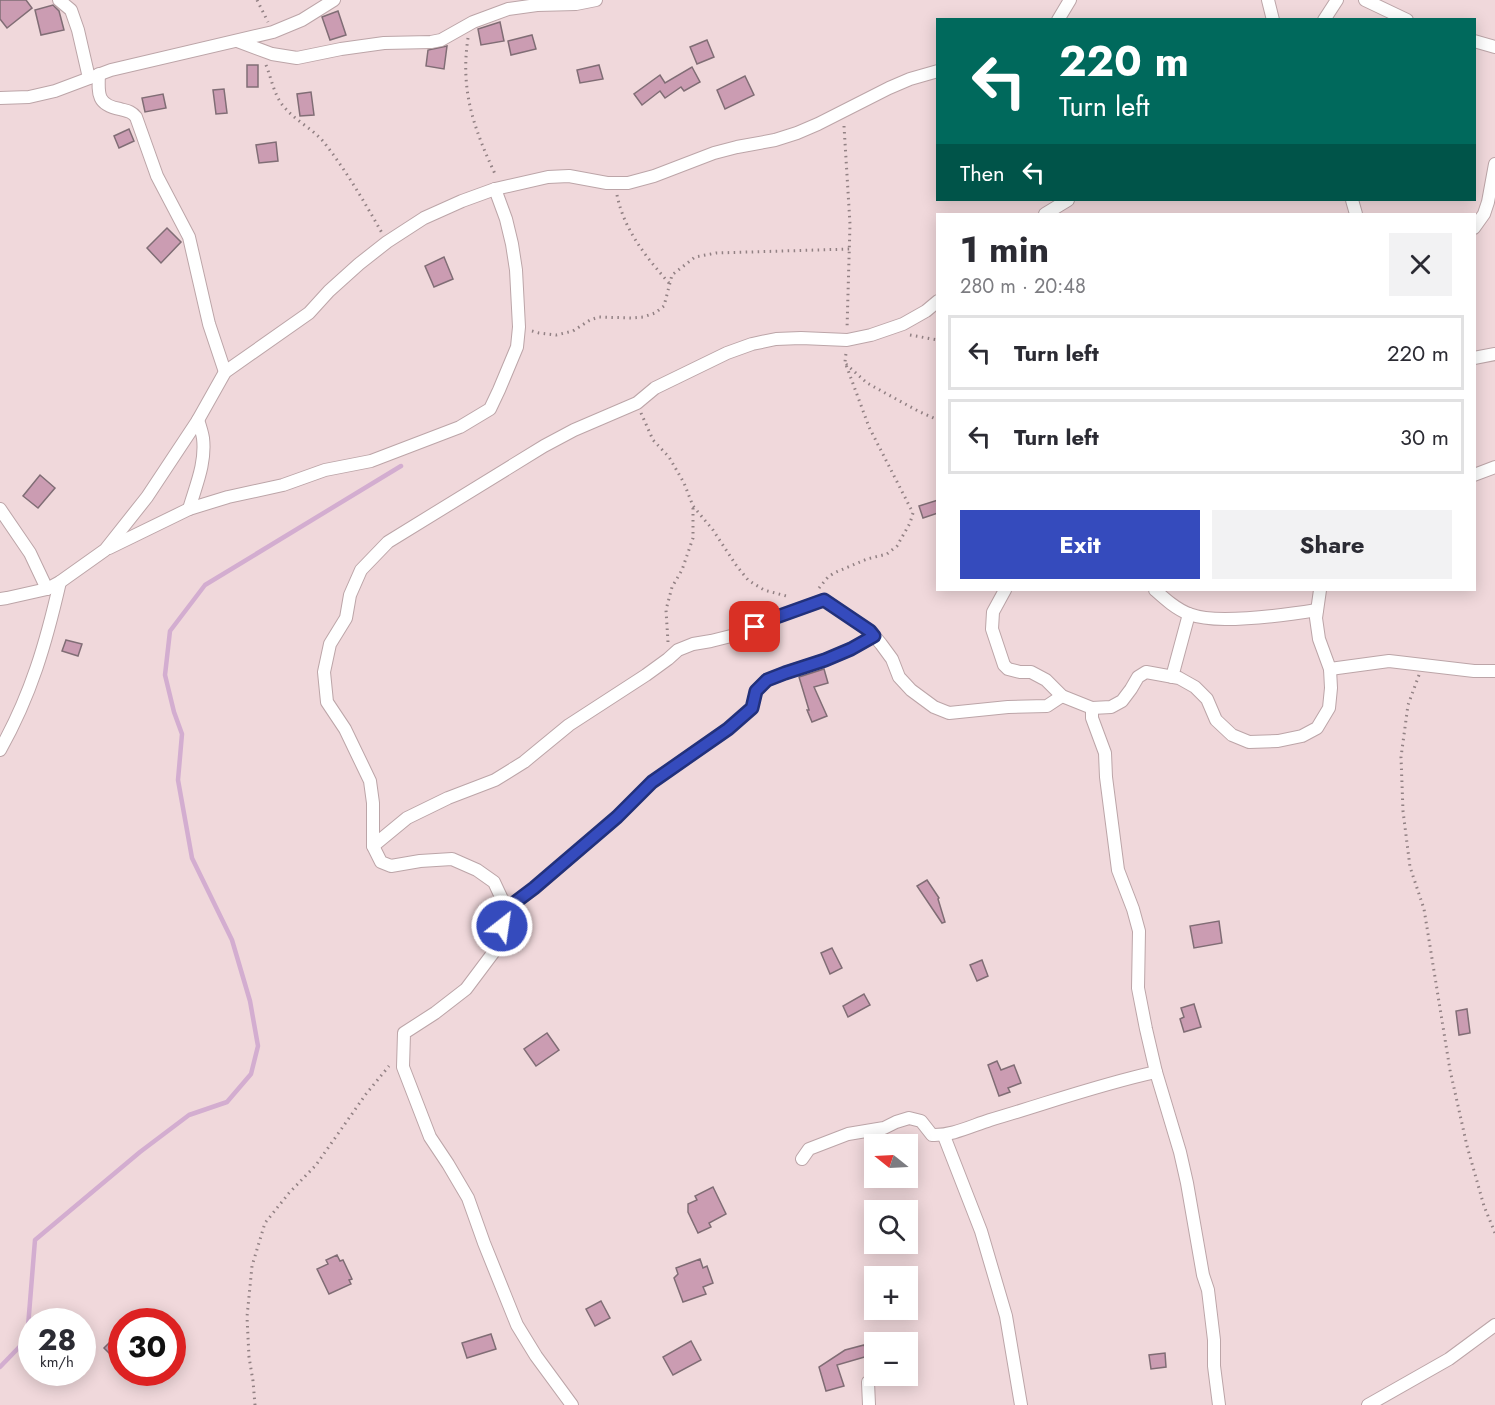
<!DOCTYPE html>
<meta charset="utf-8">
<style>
body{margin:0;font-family:Jost,sans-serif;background:#f2f2f3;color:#2b2b33;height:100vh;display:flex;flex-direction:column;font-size:22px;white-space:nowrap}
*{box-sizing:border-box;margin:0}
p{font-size:20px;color:#7c7c81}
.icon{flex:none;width:33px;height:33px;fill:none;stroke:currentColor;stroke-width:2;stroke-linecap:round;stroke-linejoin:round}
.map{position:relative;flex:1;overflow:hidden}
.panel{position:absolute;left:936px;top:213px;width:540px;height:378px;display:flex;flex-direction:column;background:#fff;border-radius:0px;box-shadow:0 3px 15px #0003}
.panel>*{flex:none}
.hud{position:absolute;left:936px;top:18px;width:540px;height:183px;border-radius:0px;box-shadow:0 3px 15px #0003;background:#00695c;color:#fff;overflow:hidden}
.needle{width:39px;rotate:288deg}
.fabs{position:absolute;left:864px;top:1134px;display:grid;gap:12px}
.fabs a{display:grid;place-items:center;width:54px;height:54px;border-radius:0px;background:#fff;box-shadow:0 3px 15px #0003;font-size:30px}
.speed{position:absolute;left:18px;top:1308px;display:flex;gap:12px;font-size:30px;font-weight:700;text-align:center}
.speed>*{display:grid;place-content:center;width:78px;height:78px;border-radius:50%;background:#fff;box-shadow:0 3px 15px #0003;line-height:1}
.speed small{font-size:15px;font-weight:400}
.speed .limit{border:9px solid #d22;background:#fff;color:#111}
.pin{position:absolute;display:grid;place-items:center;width:51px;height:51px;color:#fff;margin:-26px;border-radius:12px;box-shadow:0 3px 9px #0006}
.me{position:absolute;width:66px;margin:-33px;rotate:30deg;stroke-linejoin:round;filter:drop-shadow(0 0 4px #0008)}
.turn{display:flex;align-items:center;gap:21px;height:126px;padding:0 24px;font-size:27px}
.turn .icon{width:78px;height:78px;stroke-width:2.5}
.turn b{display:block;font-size:42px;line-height:51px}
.then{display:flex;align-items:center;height:57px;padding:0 24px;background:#0003;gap:12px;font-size:22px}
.round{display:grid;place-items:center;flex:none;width:63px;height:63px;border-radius:0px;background:#f2f2f3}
.head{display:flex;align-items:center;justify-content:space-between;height:102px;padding:0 24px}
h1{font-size:36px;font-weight:700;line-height:45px}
.action{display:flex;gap:12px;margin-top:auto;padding:12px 24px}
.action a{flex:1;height:69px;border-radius:0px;background:#354bbd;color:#fff;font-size:24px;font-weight:700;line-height:69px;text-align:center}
.action a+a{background:#f2f2f3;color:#2b2b33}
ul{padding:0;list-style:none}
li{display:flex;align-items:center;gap:18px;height:75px;margin:0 12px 9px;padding:0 12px;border:3px solid #e1e1e2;border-radius:0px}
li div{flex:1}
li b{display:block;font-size:22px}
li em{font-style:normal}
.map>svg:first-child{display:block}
</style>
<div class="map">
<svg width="1495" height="1405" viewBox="0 0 1495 1405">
<rect width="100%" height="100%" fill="#f0d8db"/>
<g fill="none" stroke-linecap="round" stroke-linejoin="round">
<path stroke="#d3add0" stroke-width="4.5" d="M0 1367 27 1339 35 1240 140 1152 189 1115 227 1102 251 1074 258 1046 250 1001 232 940 192 858 178 780 182 734 174 712 165 675 170 631 205 585 401 466"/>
</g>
<g fill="#cb9cb2" stroke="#806d75" stroke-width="1.5">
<path d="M0 0H26L32 8 7 28 0 19Z"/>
<path d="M53 5 59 11 64 30 41 35 35 10Z"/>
<path d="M338 11 346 35 330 40 322 17Z"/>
<path d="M500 22 504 41 481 45 478 29Z"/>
<path d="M532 35 536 49 511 55 508 41Z"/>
<path d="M707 40 714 57 697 64 690 47Z"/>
<path d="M447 46 444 69 426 66 428 50Z"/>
<rect x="247" y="65" width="11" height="22"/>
<path d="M599 65 603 79 580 83 577 70Z"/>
<path d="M692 67 700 82 684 91 681 87 665 98 660 91 642 105 634 94 660 75 665 83Z"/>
<path d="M745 76 754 95 725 109 717 90Z"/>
<path d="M224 89 227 113 216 114 213 90Z"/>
<path d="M311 92 314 115 300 116 297 94Z"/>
<path d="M163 94 166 108 145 112 142 98Z"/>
<path d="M129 129 134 141 119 148 114 136Z"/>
<path d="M276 142 278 161 259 163 256 145Z"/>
<path d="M167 228 181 242 161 263 147 248Z"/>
<path d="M444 257 453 279 434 287 425 266Z"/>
<path d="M40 475 55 488 38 508 23 496Z"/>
<path d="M938 500V513L923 518 919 506Z"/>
<path d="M66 640 82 644 78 656 62 651Z"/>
<path d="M824 669 828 683 814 687 827 716 812 722 807 710H809L799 677Z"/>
<path d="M927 880 939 898 938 899 945 922 942 923 917 886Z"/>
<path d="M1219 921 1222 943 1194 948 1190 926Z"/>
<path d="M832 948 842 968 830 974 821 953Z"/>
<path d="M982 960 988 976 977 981 970 965Z"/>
<path d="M864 994 870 1005 848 1017 843 1006Z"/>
<path d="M1194 1004 1201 1027 1184 1032 1180 1019 1184 1017 1181 1008Z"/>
<path d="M1467 1009 1470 1033 1459 1035 1456 1011Z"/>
<path d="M547 1033 559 1050 536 1066 524 1049Z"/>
<path d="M997 1061 1001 1070 1014 1065 1021 1083 1008 1088 1010 1092 999 1096 988 1065Z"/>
<path d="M713 1187 726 1214 709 1223 711 1227 698 1233 688 1212V1204L697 1200 695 1196Z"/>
<path d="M337 1255 340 1261 343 1260 352 1279 349 1280 351 1284 329 1294 317 1269 328 1264 326 1260Z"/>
<path d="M700 1259 703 1268 707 1266 713 1283 703 1287 706 1294 683 1302 674 1278 678 1274 676 1268Z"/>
<path d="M601 1301 610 1318 595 1326 586 1309Z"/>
<path d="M491 1334 496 1349 467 1358 462 1343Z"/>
<path d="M115 1337 122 1344V1366L104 1348Z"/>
<path d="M691 1341 701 1360 673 1375 663 1357Z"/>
<path d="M864 1345 868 1356 837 1365 844 1386 826 1391 819 1367 845 1350Z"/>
<path d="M1165 1353 1166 1367 1151 1369 1149 1355Z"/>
</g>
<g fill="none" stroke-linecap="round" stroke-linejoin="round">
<g stroke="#bca5a8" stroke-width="14">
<g id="minor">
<path d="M59 0 71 10 78 30 89 78"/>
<path d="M1268 0 1273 20"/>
<path d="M1365 0 1407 20"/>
<path d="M1058 20 1070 0"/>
<path d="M1324 20 1337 0"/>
<path d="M237 41 272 54 297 58 341 49 384 43 431 42 441 40 473 22 508 9 537 5 576 4 596 0"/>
<path d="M1474 41 1495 47"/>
<path d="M99 74C98 94 97 105 120 109 127 111 131 111 136 117L157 176 189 237 209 324 225 372"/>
<path d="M0 98 29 97 55 91 111 70 273 32 302 20 334 0"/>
<path d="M1352 200 1356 214"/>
<path d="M1045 214 1068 200"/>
<path d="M1474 228 1484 214 1488 202 1495 164"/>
<path d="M1474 358 1495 354"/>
<path d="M1474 475 1495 467"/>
<path d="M0 509 30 553 47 589"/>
<path d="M189 509C196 485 206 463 203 438 202 432 200 426 198 420"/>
<path d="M109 548 189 509 228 497 283 485 325 470 371 461 460 427 490 409 499 390 517 347 519 327 516 270 512 244 506 219 495 189"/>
<path d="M1005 590 993 612 992 629 1004 665 1008 669 1020 672H1031L1046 680 1062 696 1092 708 1111 707 1122 701 1131 689 1138 677 1146 672 1179 678 1195 687 1207 699 1216 720 1232 735 1249 742 1278 741 1302 736 1317 728 1329 708 1331 688 1330 669 1319 639 1316 618 1320 590"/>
<path d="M1155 590C1165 599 1176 609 1189 614 1200 618 1213 619 1225 619 1256 619 1286 615 1317 610"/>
<path d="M0 599 7 598 47 589 60 582 105 550 147 497 198 420 225 372 309 313 329 291 359 264 387 242 424 218 462 201 495 189 548 177 569 176 607 183H628L654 176 714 153 737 147 775 140 797 133 818 124 889 88 910 79 938 71"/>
<path d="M1330 669 1389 661 1474 671H1495"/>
<path d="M1172 677 1189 614"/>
<path d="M1092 708V718L1105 753 1106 777 1118 870 1133 909 1139 931 1138 988 1146 1029 1156 1072 1180 1152 1187 1183 1203 1275 1208 1290 1214 1340V1366L1219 1405"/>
<path d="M0 750C31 695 46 643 60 582"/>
<path d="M373 846 407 818 448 798 495 780 524 762 569 725 646 675 668 659 678 650 693 644 711 641 739 634 771 619 824 600 870 631 881 644 892 659 899 677 911 690 934 707 949 713 1008 707 1047 706 1062 696"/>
<path d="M502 912 535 888 617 817 652 782 728 729 752 708 756 691 767 680 785 673 825 660 851 649 874 636"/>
<path d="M944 1136 981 1231 1006 1316 1021 1405"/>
<path d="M802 1159 809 1149 848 1134 884 1128 896 1122 909 1118 921 1121 932 1135C952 1136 971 1126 990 1120 1045 1104 1100 1084 1156 1072"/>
<path d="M868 1382 869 1405"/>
<path d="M572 1405 536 1356 517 1325 484 1243 468 1198 448 1164 430 1137 403 1067 404 1033 435 1013 466 989 493 953 502 925V899L494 882 477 870 452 859 420 861 391 866 381 862 373 846V803L370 781 345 729 327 702 324 672 330 644 346 618 350 595 361 570 388 542 544 446 574 430 637 403 655 388 727 353 752 344 776 339 801 338 847 340 871 335 903 324 926 311 938 301"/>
<path d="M1368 1405 1449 1359 1495 1325"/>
</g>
</g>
<g stroke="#928184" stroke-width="3" stroke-dasharray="1.5 4.5" stroke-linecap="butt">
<path d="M257 0 268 22"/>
<path d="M468 38C460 91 474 129 496 176"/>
<path d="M266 65C272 80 274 96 285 108 297 122 315 130 326 145 347 172 365 203 382 233"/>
<path d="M844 126 850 224 847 329"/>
<path d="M617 195C624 230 646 257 669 283"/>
<path d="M532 331 539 333 556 335 573 331 590 320 599 317 631 318 643 317 655 313 664 306 672 275 695 257 716 253 850 249"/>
<path d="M910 335 938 340"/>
<path d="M846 364 867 383 918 411 938 420"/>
<path d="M641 413 653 440 669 457 684 483 693 506 713 530 736 565 748 580 764 590 790 597"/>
<path d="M819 588 828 577 834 573 867 559 887 554 897 546 910 523 913 513 869 427 845 362 846 353"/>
<path d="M668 642 666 610 672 587 682 570 693 538V507"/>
<path d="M1419 675 1408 705 1401 757 1403 811 1410 867 1424 909 1450 1070 1467 1146 1484 1206 1495 1233"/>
<path d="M255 1405 253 1381 249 1357 247 1317 252 1266 265 1223 289 1193 316 1165 366 1094 389 1066"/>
</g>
<use href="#minor" stroke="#fff" stroke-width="12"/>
</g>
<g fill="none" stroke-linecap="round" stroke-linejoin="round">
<g stroke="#22317b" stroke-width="15">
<path id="route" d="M502 926V912L534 888 617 817 652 782 728 729 752 708 756 691 767 680 785 673 825 660 851 649 874 636 870 631 824 600 771 619 755 627"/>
</g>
<use href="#route" stroke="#354bbd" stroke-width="10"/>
</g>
</svg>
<div class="fabs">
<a><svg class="needle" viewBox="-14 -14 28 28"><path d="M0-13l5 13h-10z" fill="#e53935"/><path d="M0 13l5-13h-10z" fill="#7c7c81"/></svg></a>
<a><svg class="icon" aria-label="search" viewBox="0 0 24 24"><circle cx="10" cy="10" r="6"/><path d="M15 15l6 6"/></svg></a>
<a>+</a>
<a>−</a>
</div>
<div class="speed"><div>28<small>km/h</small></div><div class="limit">30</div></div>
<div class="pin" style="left:755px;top:627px;background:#d93025"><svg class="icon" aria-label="arrive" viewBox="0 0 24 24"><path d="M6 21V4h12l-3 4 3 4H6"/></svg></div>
<svg class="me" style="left:502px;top:926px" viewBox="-20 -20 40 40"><circle r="17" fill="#354bbd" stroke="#fff" stroke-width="3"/><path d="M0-11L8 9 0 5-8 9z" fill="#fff"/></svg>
<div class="hud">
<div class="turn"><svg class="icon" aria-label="left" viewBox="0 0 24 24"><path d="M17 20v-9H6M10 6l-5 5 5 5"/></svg><div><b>220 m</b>Turn left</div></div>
<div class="then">Then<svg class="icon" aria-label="left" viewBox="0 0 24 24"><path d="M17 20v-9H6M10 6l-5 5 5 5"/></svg></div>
</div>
<section class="panel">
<div class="head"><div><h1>1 min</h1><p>280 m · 20:48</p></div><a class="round"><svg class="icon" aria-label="close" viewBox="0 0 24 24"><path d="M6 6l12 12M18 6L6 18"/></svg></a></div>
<ul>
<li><svg class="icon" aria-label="left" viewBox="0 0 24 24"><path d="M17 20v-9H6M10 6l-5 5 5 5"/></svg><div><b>Turn left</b></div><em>220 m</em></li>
<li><svg class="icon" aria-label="left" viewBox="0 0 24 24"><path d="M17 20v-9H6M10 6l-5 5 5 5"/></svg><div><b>Turn left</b></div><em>30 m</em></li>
</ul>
<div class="action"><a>Exit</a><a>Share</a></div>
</section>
</div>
